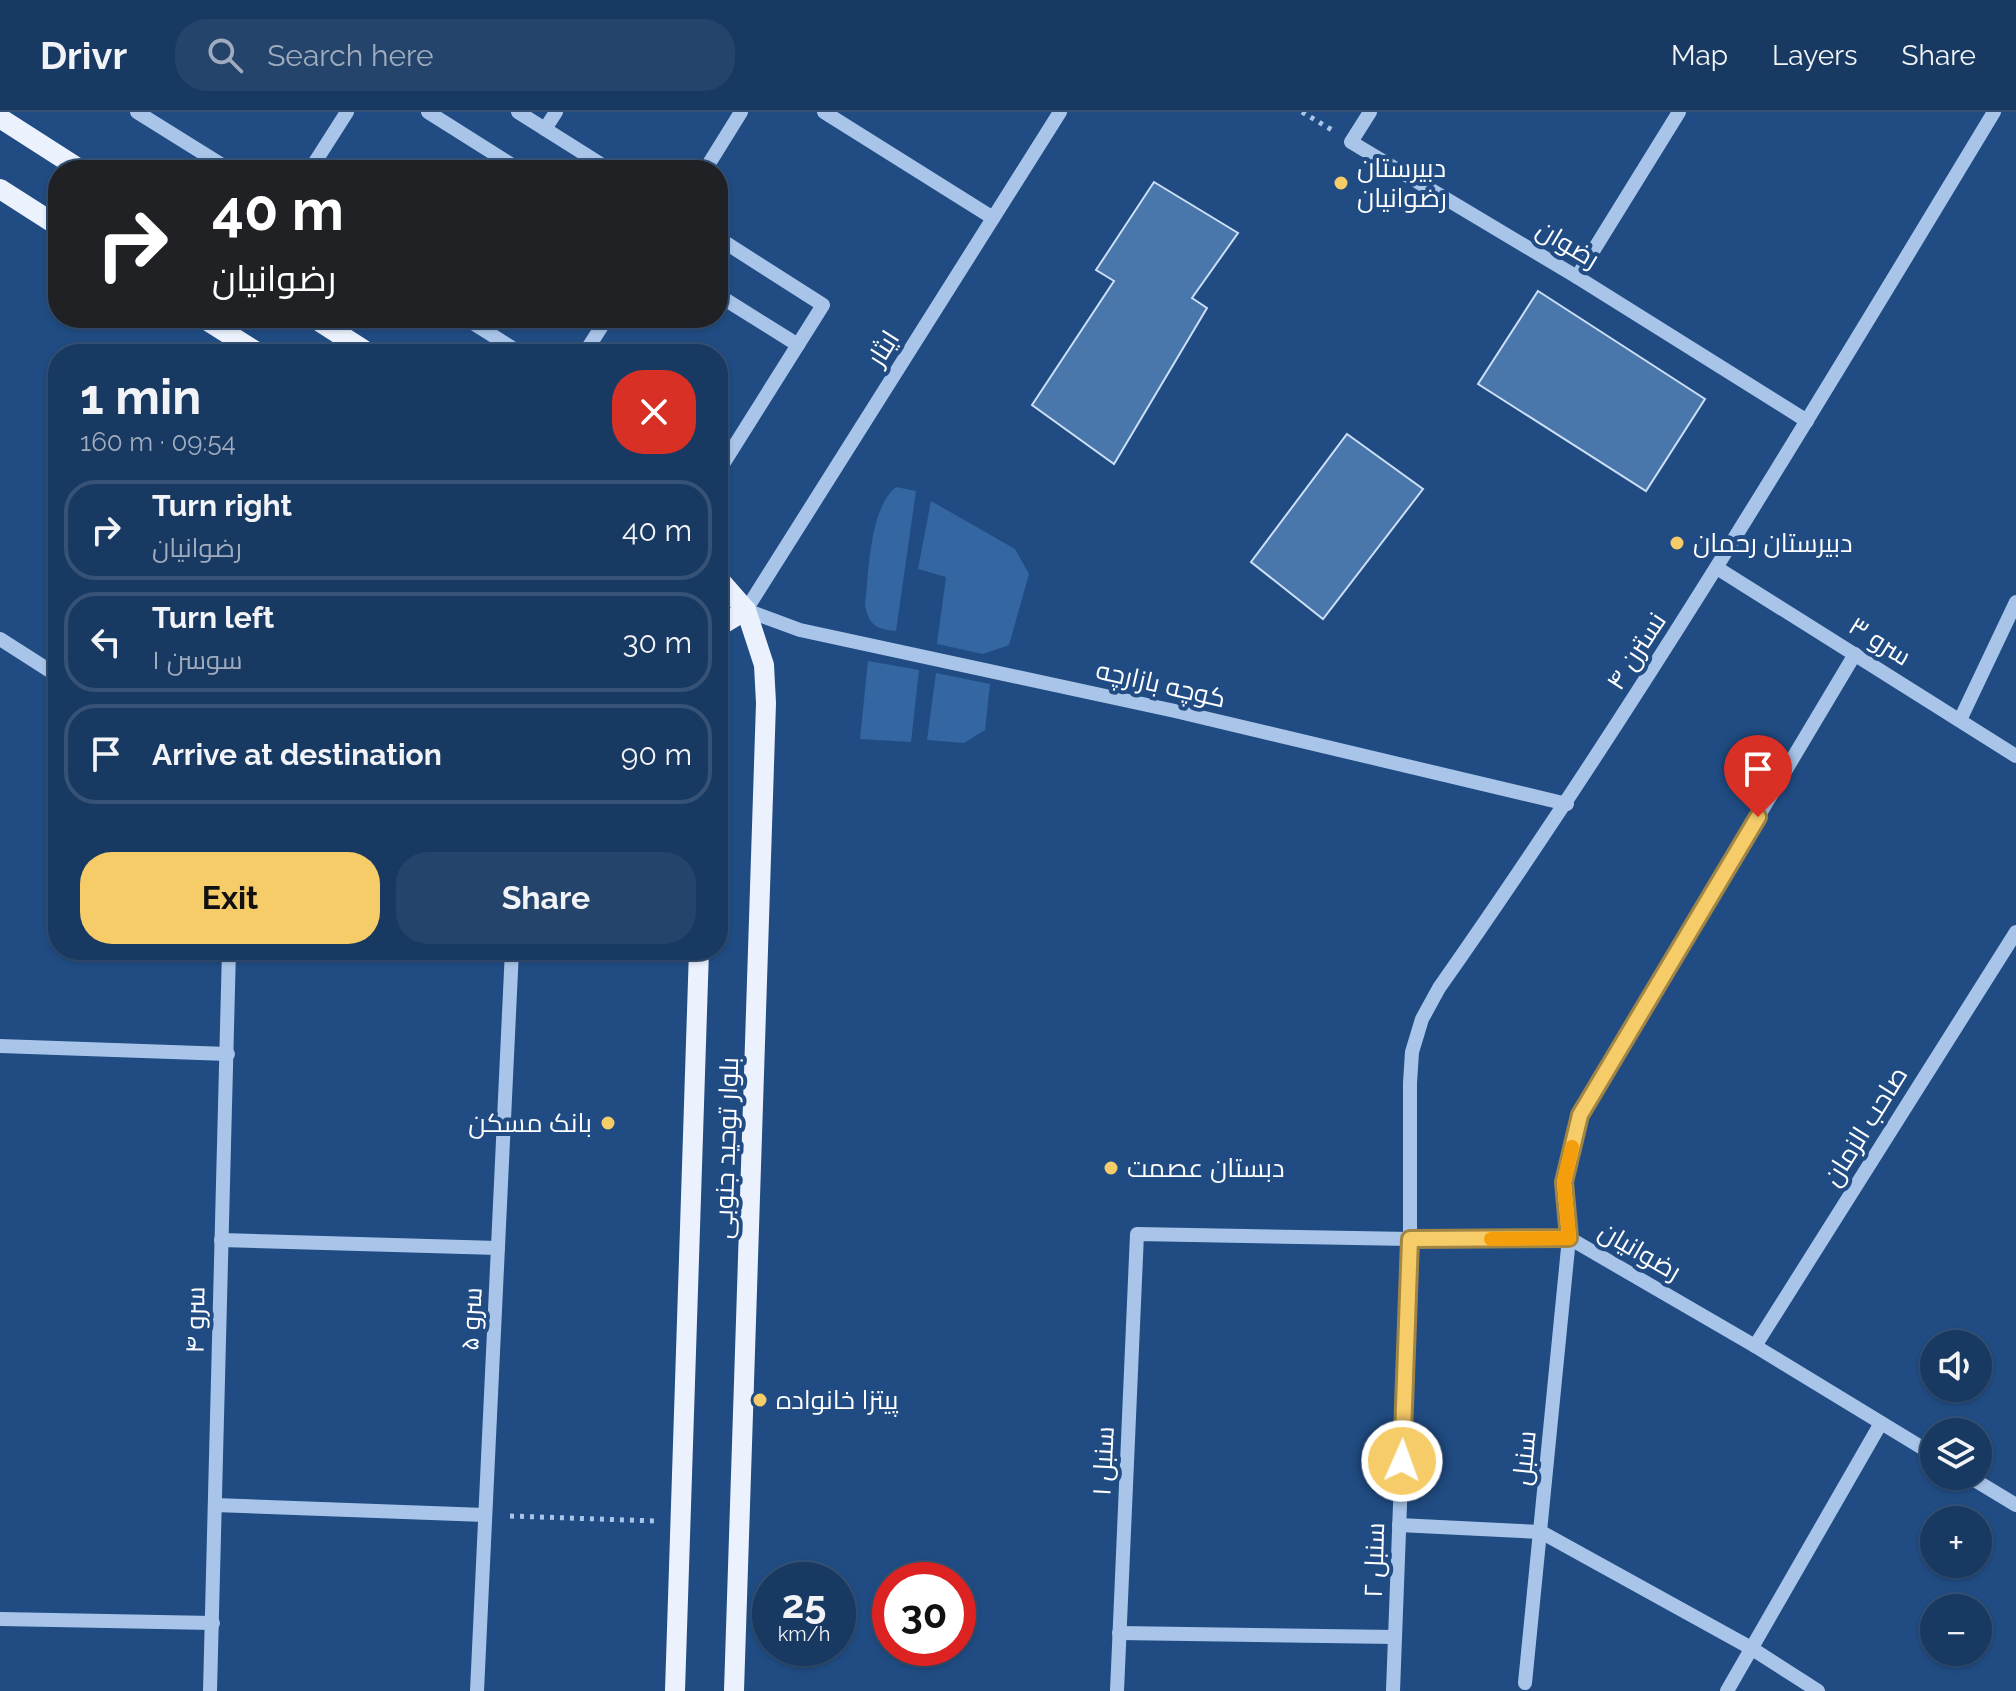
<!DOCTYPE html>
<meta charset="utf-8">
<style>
body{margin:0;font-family:Raleway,Cairo,sans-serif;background:#25446b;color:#f1f3f6;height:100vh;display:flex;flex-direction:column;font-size:30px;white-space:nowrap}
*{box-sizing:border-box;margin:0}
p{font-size:26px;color:#9facbe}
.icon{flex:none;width:44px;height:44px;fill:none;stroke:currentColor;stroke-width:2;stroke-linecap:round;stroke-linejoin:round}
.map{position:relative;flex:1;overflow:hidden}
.details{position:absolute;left:48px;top:232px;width:680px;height:616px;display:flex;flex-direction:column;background:#183962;border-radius:32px;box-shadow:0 2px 6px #0004,0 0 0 2px #365377}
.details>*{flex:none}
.hud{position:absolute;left:48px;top:48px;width:680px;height:168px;border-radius:32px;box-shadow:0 2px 6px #0004,0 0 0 2px #365377;background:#202124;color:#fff;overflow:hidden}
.controls{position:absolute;left:1920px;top:1218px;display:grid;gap:16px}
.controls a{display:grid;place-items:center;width:72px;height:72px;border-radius:50%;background:#183962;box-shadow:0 2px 6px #0004,0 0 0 2px #365377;font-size:40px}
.speed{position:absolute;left:752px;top:1450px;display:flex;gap:16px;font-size:40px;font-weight:700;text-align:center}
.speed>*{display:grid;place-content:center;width:104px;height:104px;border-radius:50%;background:#183962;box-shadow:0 2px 6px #0004,0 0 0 2px #365377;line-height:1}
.speed small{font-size:20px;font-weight:400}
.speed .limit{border:12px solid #d22;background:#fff;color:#111}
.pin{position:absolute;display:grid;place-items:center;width:68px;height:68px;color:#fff;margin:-82px -34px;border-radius:50% 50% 50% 0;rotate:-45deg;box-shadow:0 0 8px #0007}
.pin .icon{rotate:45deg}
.me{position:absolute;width:88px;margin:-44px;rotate:2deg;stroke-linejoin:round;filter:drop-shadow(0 0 6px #0008)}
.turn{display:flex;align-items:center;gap:28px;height:168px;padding:0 32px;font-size:36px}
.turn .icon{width:104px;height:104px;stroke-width:2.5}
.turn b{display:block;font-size:56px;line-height:68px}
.round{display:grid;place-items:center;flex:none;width:84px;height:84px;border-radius:32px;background:#25446b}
.overview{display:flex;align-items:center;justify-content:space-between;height:136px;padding:0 32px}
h1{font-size:48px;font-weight:700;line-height:60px}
.cta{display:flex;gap:16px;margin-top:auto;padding:16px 32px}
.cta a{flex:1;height:92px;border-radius:32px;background:#f6cc69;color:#111;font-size:32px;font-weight:700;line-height:92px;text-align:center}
.cta a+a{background:#25446b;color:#f1f3f6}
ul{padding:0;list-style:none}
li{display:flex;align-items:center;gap:24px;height:100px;margin:0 16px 12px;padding:0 16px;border:4px solid #365377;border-radius:32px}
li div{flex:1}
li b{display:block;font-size:30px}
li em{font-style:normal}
header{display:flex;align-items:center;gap:48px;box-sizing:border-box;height:112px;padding:0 40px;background:#183962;border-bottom:2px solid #365377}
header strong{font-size:38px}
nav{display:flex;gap:44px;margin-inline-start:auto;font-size:28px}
.search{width:560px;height:72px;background:#25446b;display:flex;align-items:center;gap:20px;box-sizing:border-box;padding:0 28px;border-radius:32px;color:#9facbe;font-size:30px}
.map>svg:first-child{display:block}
</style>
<header>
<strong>Drivr</strong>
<div class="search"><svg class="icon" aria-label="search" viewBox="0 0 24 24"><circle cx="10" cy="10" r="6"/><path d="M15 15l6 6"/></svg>Search here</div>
<nav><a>Map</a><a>Layers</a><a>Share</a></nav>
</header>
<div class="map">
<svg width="2016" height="1579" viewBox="0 0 2016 1579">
<rect width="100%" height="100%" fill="#204c83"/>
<g fill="#3466a1">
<path d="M896 375 916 379 896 519C876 517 870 514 865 494 869 460 869 397 896 375Z"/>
<path d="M931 389 1015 437 1029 462 1009 533 983 542 937 532 946 465 918 457Z"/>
<path d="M868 549 919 558 911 630 860 627Z"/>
<path d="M936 561 990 572 985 618 964 631 927 628Z"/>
</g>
<g fill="#4976ab" stroke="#ccdff7" stroke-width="2">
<path d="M1154 70 1238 121 1192 186 1207 196 1114 352 1032 293 1114 169 1096 158Z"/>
<path d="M1538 179 1705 287 1646 379 1478 272Z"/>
<path d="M1347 322 1423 377 1323 507 1251 450Z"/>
</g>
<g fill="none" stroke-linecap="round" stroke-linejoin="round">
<g stroke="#a8c5e9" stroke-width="5" stroke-dasharray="4 6" stroke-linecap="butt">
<path d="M1302 0 1332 18"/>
<path d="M510 1404 656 1409"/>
</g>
<g stroke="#a8c5e9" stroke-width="14">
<path d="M137 0 230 58"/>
<path d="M428 0 520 58"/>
<path d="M518 0 610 58"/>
<path d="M824 0 993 106"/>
<path d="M1060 0 746 498 800 518 1175 599 1567 692"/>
<path d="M1370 0 1351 30 1577 165 1807 309"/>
<path d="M545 17 556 0"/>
<path d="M310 58 347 0"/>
<path d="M705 58 741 0"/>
<path d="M718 126 823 193 718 360"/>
<path d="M1577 165 1679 0"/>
<path d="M718 183 798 233"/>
<path d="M465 206 522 242"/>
<path d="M584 242 607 206"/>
<path d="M1717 456 2016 644"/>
<path d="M0 527 58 564"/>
<path d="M1960 608 2016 490"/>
<path d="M0 934 228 942"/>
<path d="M221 1128 498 1136"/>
<path d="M1755 1234 2016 820"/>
<path d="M1968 1364 2016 1393"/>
<path d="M215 1393 485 1403"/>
<path d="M1399 1413 1541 1420 1751 1536 1818 1579"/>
<path d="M0 1507 213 1511"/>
<path d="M1119 1521 1395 1525"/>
<path d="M1525 1571 1569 1126 1564 1070 1580 1003 1855 542"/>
<path d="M210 1579 229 838"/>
<path d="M477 1579 512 838"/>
<path d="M1117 1579 1137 1122 1410 1127 1569 1126 1755 1234 1934 1343"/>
<path d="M1393 1579 1410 1127V971L1412 940 1422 907 1439 876C1638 593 1815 296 1994 0"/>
<path d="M1727 1579 1881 1311"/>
</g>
<g stroke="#ebf2fe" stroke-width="20">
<path d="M0 6 81 58"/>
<path d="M0 77 58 114"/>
<path d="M203 206 260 242"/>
<path d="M314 206 370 242"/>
<path d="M718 466 746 498 764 553 766 591 734 1579"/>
<path d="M718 515 746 498"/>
<path d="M675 1579 699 838"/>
</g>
</g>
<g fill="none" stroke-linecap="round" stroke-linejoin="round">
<g stroke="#a08544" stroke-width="20">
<path id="route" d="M1402 1349 1410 1127 1569 1126 1564 1070 1580 1003 1758 705"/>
</g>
<use href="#route" stroke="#f6cc69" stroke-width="14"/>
<path stroke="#f59e0b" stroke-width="14" d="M1491 1127 1569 1126 1564 1070 1572 1035"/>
</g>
<g fill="#f6cc69" stroke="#204c83" stroke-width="3">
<circle cx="1341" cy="71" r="8"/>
<circle cx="1677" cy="431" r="8"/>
<circle cx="608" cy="1011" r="8"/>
<circle cx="1111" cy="1056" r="8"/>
<circle cx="760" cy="1288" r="8"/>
</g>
<g text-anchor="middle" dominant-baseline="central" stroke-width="8" stroke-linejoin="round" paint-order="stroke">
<g font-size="26" fill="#fff" stroke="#204c83" text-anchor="start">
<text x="1357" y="56">دبیرستان<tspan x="1357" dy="30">رضوانیان</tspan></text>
<text x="1693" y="431">دبیرستان رحمان</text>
<text x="592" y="1011" text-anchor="end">بانک مسکن</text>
<text x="1127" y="1056">دبستان عصمت</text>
<text x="776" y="1288">پیتزا خانواده</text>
</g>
<g font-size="26" fill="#fff" stroke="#204c83">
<text transform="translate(1568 132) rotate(31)">رضوان</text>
<text transform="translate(883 236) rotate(-58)">ایثار</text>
<text transform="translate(1880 529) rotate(32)">سرو ۳</text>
<text transform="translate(1636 539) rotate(-57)">نسترن ۴</text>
<text transform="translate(1161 572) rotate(13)">کوچه بازارچه</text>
<text transform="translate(1865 1014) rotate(-58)">صاحب الزمان</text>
<text transform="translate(726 1036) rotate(-88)">بلوار توحید جنوبی</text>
<text transform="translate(1640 1139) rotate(30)">رضوانیان</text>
<text transform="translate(471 1207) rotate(-87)">سرو ۵</text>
<text transform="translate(195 1208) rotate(-89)">سرو ۴</text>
<text transform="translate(1524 1346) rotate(-84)">سنبل</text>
<text transform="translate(1103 1349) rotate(-87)">سنبل ۱</text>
<text transform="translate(1374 1448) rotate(-88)">سنبل ۲</text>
</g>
</g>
</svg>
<div class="controls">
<a><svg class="icon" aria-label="sound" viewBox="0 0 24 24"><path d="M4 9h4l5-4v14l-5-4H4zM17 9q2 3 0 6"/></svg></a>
<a><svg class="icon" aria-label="layers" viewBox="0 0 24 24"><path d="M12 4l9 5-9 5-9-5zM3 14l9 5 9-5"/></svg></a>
<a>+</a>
<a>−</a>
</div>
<div class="speed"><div>25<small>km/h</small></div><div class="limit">30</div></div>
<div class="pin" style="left:1758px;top:705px;background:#d93025"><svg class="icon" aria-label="arrive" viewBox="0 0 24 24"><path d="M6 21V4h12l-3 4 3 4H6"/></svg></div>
<svg class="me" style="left:1402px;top:1349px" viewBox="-20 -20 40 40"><circle r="17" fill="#f6cc69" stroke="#fff" stroke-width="3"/><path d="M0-11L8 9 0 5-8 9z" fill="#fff"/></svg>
<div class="hud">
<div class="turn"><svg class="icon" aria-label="right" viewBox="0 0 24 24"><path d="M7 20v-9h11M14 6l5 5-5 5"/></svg><div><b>40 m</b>رضوانیان</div></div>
</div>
<section class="details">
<div class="overview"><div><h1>1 min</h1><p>160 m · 09:54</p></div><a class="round" style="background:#d93025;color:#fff"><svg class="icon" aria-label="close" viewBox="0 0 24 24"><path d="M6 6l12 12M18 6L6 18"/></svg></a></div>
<ul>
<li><svg class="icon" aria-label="right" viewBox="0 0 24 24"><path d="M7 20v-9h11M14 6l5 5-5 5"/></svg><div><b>Turn right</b><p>رضوانیان</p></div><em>40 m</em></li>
<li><svg class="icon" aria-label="left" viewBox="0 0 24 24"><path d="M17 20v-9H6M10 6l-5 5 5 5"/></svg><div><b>Turn left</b><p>سوسن ۱</p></div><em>30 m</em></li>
<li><svg class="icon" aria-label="arrive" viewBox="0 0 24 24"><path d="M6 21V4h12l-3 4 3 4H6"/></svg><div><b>Arrive at destination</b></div><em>90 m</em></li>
</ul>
<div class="cta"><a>Exit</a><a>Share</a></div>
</section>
</div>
